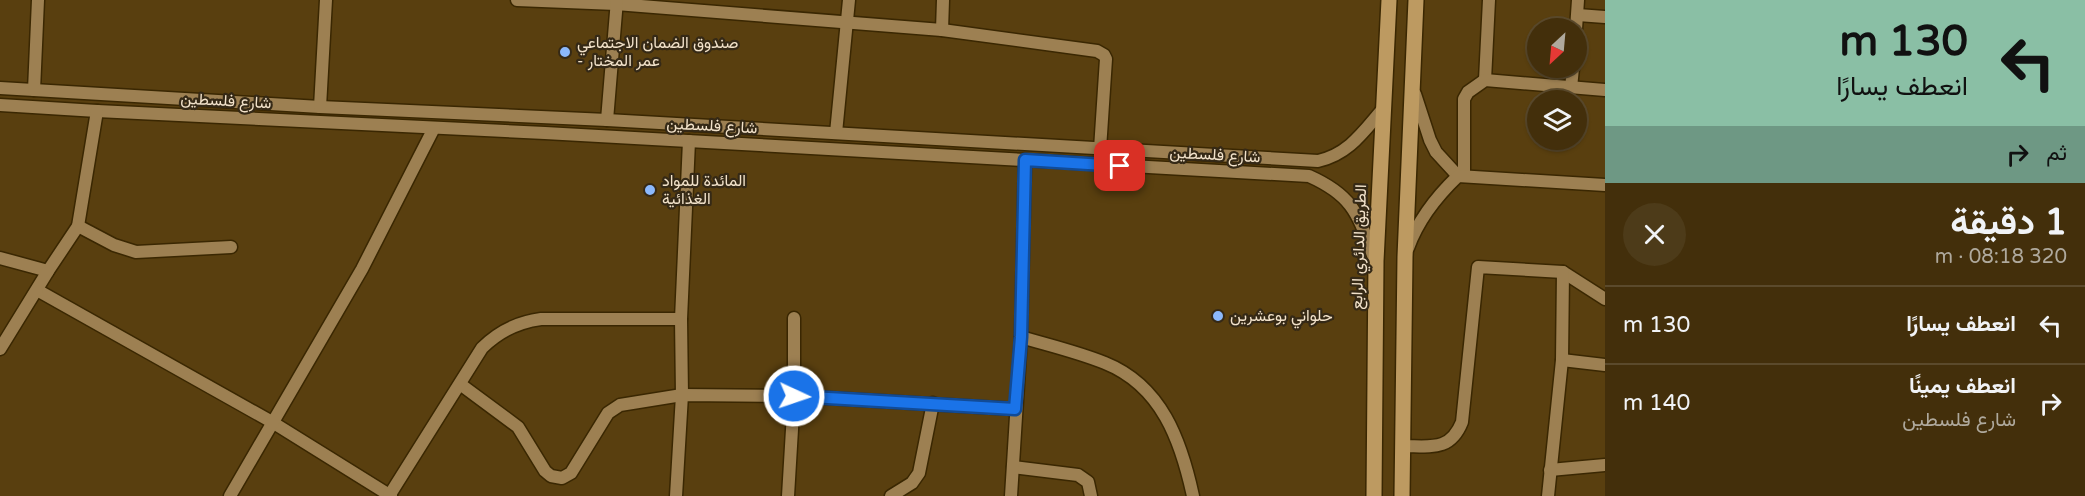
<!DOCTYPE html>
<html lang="ar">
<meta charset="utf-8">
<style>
body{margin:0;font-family:"Varela Round",Vazirmatn,sans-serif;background:#4d3b19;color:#f1f3f6;direction:rtl;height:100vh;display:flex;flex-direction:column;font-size:22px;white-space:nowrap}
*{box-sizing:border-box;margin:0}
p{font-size:20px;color:#afa99d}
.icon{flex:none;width:33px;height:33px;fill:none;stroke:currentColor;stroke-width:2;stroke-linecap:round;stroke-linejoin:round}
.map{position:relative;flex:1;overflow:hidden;direction:ltr}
.sheet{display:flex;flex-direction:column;background:#432f0b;width:480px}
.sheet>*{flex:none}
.top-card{background:#8abfa5;color:#111;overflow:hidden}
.needle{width:39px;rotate:206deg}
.buttons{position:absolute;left:1527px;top:18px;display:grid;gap:12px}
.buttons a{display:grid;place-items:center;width:60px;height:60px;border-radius:50%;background:#432f0b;box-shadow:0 2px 4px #0004,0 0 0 2px #5b4a2c;font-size:30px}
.pin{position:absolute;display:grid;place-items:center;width:51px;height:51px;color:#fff;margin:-26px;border-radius:12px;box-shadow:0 3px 9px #0006}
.me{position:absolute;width:66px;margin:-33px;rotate:93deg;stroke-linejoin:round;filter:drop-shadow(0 0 4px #0008)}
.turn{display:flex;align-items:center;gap:21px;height:126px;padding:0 18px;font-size:27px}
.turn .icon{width:78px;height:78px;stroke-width:2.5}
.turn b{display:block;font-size:42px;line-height:51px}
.then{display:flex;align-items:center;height:57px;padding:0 18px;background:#0003;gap:12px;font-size:22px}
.round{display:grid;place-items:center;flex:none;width:63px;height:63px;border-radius:32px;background:#4d3b19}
.overview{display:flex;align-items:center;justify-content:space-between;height:102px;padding:0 18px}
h1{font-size:36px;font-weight:700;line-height:45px}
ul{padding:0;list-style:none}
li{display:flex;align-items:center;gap:18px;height:78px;padding:0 18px;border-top:2px solid #5b4a2c}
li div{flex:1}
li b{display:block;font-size:22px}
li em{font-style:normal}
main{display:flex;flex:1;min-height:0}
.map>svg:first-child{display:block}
</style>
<main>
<section class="sheet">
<div class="top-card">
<div class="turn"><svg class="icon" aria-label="left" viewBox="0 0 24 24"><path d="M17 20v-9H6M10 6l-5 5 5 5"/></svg><div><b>130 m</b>انعطف يسارًا</div></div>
<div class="then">ثم<svg class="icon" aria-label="right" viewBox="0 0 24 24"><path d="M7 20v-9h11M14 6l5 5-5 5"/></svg></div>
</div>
<div class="overview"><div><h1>1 دقيقة</h1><p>320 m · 08:18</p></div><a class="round"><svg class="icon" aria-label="close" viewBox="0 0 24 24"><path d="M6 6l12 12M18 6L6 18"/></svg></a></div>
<ul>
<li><svg class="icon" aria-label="left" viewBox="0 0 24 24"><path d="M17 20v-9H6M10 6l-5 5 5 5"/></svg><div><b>انعطف يسارًا</b></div><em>130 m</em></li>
<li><svg class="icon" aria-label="right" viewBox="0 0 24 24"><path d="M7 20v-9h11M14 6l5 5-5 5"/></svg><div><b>انعطف يمينًا</b><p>شارع فلسطين</p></div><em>140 m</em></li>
</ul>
</section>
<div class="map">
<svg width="1605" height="496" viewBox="0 0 1605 496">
<rect width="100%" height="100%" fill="#593f0f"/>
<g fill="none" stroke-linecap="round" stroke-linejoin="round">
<g stroke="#3a2702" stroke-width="15">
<g id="minor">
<path d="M517 0 616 4 942 30 1097 51 1104 55 1106 59 1100 149"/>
<path d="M1578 15 1605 17"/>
<path d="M1576 29 1578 0"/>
<path d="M942 30 943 0"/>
<path d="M1485 80 1489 0"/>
<path d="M0 88 320 107 607 120 1318 161C1349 154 1363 132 1383 109"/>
<path d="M1571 88 1573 68"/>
<path d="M34 90 38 0"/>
<path d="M1415 94 1430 140 1436 152 1458 176"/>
<path d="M0 105 97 111 545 133 1309 176C1354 196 1358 215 1374 258"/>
<path d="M320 107 326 0"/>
<path d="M607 120 617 0"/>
<path d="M836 133 849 0"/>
<path d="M1464 176V99L1468 92 1485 80 1605 90"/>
<path d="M78 226 114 245 136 252 231 247"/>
<path d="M1408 248C1418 220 1436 197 1458 176L1605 185"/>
<path d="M0 258 48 271"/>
<path d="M37 290 272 422 391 496"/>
<path d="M1021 337C1048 345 1078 352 1105 363 1162 386 1181 441 1193 496"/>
<path d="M0 349 48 271 78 226 97 111"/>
<path d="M1562 360 1605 365"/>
<path d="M460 384 518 427 545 471 551 476 562 478 571 473 608 413 620 405 682 395 794 396 1015 409"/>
<path d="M1402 446C1430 446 1450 452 1462 422L1478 267 1563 272 1605 299"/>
<path d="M1013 467 1078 475 1088 482 1091 496"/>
<path d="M1550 470 1605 465"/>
<path d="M230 496 362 269 434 128"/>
<path d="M389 496 482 348C499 331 518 322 541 319H681"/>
<path d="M676 496 682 395 681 319 689 141"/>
<path d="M788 496 794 396V318"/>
<path d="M891 496 912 483 919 473 933 403"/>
<path d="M1011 496 1021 337 1025 160"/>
<path d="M1548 496 1562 360 1563 272"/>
</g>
</g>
<g stroke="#3a2702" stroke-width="18">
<g id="major">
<path d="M1374 496 1376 261 1389 0"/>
<path d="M1402 496 1405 257 1416 0"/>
</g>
</g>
<use href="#minor" stroke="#9d8052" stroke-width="12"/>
<use href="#major" stroke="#bd9a61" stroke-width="15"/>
</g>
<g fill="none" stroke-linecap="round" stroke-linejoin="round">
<g stroke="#114b97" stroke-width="15">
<path id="route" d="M794 396 1015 409 1021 337 1025 160 1120 166"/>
</g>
<use href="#route" stroke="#1a73e8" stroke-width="10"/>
</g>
<g fill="#8cb9fc" stroke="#352916" stroke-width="2">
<circle cx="565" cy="52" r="6"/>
<circle cx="650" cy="190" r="6"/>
<circle cx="1218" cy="316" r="6"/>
</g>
<g text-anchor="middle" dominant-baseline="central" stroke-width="4.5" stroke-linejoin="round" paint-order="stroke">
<g font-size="16" fill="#f2e2ca" stroke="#352916" text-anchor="start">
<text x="577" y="43">صندوق الضمان الاجتماعي<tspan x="577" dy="18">- عمر المختار</tspan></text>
<text x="662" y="181">المائدة للمواد<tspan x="662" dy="18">الغذائية</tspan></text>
<text x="1230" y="316">حلواني بوعشرين</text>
</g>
<g font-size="16" fill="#f2e2ca" stroke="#352916">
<text transform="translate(226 101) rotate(3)">شارع فلسطين</text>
<text transform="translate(712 126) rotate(3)">شارع فلسطين</text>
<text transform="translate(1215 155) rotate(3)">شارع فلسطين</text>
<text transform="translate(1359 247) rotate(-88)">الطريق الدائري الرابع</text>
</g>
</g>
</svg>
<div class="buttons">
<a><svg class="needle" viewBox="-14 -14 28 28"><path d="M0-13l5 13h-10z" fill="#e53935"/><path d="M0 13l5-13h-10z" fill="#afa99d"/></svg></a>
<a><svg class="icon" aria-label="layers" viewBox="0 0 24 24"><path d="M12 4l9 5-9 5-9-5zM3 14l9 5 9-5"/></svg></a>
</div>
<div class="pin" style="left:1120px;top:166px;background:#d93025"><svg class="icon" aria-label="arrive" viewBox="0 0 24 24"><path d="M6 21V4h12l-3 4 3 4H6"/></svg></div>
<svg class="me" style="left:794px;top:396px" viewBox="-20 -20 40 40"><circle r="17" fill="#1a73e8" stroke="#fff" stroke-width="3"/><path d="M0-11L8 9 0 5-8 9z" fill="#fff"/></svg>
</div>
</main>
